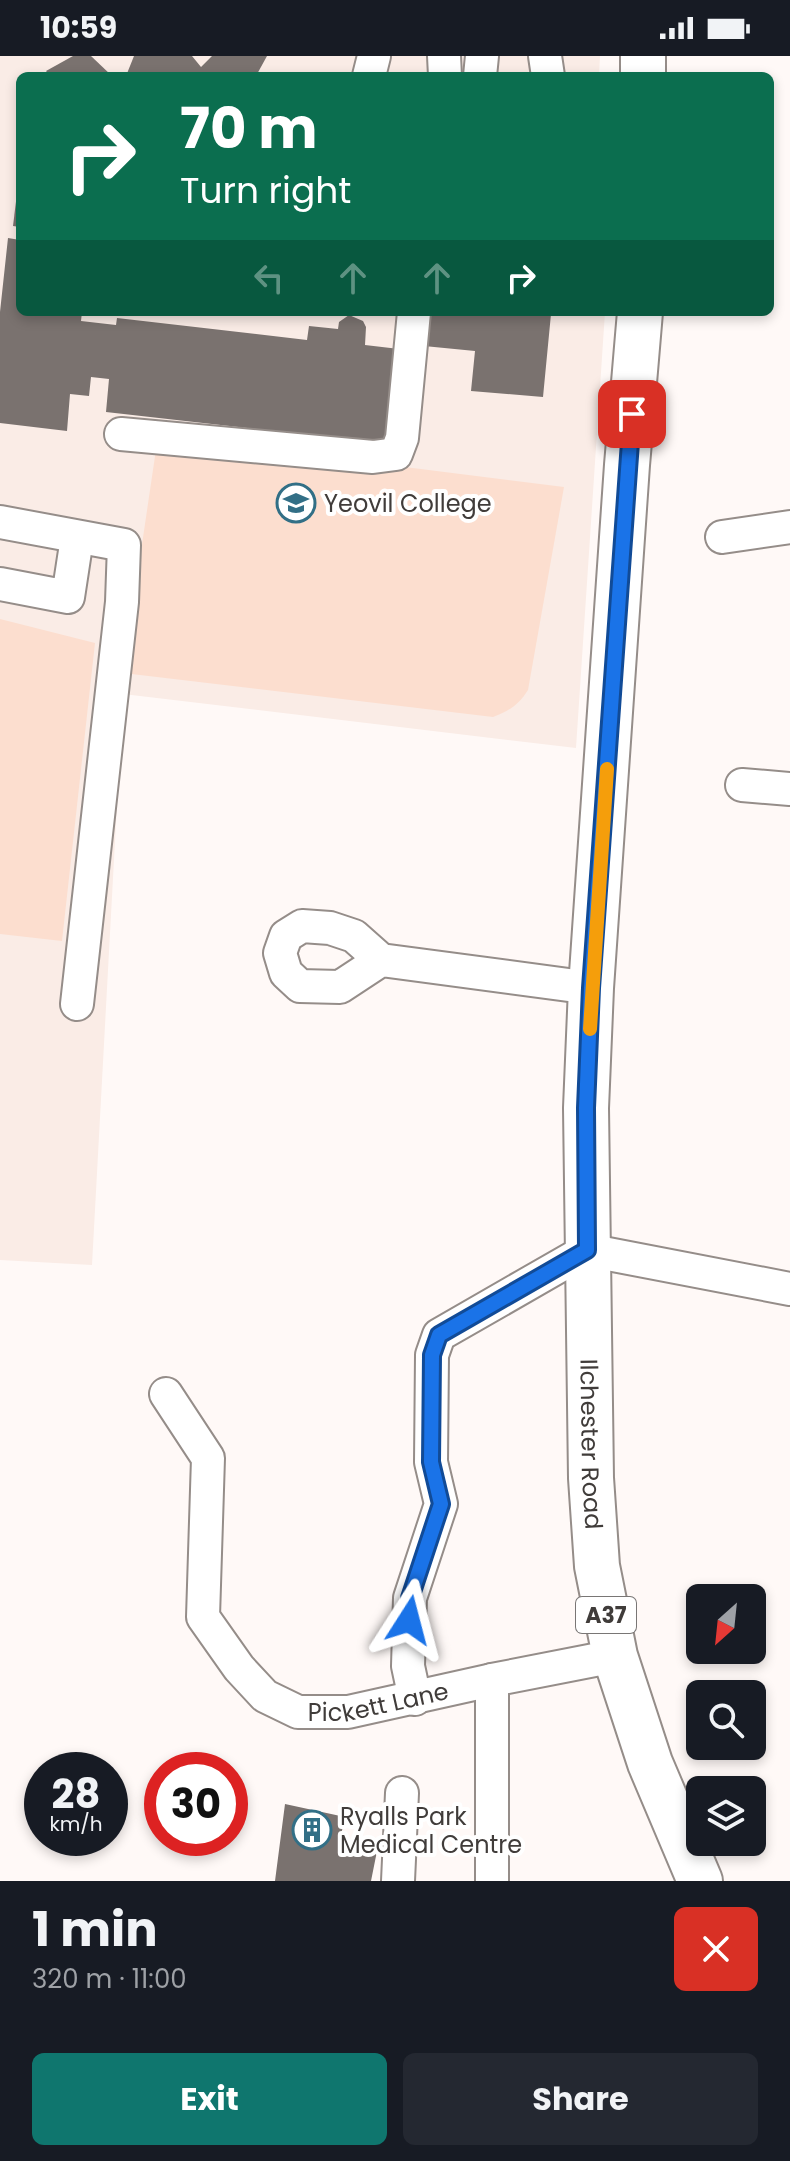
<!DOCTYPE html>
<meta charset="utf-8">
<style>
body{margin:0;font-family:Poppins,sans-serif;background:#242831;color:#f1f3f6;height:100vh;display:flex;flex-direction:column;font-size:30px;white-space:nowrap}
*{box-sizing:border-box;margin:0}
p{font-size:26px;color:#9ea1a6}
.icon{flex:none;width:44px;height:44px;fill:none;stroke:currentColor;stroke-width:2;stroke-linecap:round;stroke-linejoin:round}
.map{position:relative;height:1825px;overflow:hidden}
.panel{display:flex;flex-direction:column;background:#171b24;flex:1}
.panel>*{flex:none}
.top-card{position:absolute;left:16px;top:16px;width:758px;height:244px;border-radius:12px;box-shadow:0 4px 12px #0003;background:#0b6e4f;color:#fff;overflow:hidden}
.needle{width:52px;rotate:207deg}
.tools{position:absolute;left:686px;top:1528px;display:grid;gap:16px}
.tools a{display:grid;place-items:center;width:80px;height:80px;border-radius:12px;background:#171b24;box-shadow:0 4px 12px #0003;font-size:40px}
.speed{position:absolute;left:24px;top:1696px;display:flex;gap:16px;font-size:40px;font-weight:700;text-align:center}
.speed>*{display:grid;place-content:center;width:104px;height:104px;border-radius:50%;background:#171b24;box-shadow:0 4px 12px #0003;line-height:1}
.speed small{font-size:20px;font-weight:400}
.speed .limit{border:12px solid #d22;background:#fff;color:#111}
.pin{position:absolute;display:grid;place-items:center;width:68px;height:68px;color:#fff;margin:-34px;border-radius:16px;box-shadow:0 4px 12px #0006}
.me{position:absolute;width:88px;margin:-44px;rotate:9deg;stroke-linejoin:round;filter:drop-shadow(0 0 6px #0008)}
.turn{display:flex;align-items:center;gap:28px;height:168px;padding:0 32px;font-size:36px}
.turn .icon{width:104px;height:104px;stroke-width:2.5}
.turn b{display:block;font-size:56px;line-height:68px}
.lanes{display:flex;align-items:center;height:76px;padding:0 32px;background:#0003;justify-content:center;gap:40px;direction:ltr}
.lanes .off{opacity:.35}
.round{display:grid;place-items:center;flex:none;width:84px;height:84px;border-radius:12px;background:#242831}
.overview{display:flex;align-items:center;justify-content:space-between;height:136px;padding:0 32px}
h1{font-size:48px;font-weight:700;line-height:60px}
.primary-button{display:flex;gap:16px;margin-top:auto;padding:16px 32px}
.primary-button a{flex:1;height:92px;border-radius:12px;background:#0f766e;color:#fff;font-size:32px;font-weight:700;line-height:92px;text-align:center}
.primary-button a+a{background:#242831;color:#f1f3f6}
.status{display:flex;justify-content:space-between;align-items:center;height:56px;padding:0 40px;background:#171b24;direction:ltr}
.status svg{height:22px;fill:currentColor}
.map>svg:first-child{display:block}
</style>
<div class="status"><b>10:59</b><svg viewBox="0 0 49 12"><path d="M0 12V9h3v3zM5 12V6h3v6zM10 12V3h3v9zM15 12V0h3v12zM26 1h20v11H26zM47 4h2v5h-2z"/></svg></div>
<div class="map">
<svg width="790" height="1825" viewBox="0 0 790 1825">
<rect width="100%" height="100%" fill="#fff9f7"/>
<path fill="#faece6" d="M0 0H600L599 20H20V256H605L576 692 123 638 92 1209 0 1204Z"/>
<g fill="#fcdecf">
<path d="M158 380 564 431 528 634C519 648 511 654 493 661L123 617Z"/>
<path d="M0 563 95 587 62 885 0 878Z"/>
</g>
<g fill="#7a726f">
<path d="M73 0H91L112 20H50L46 15Z"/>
<path d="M134 0H192L201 11 212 0H267L256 20H126Z"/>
<path d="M18 129H20V171L13 170Z"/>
<path d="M8 182 20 184V256H82L81 265 116 269 117 262 307 284 309 270 338 273 339 266 349 259 363 265 366 271 365 289 399 293 388 388 106 356 109 323 91 321 89 340 70 338 67 375 0 367V256Z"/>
<path d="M427 256 551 258 543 341 471 335 475 295 424 290Z"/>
<path d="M285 1748 345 1761 339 1788 377 1795 371 1825H275Z"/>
</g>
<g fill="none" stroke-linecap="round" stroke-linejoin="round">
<g stroke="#958d89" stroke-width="36">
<g id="minor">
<path d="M444 0 445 20"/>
<path d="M545 0 548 20"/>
<path d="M369 20 374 0"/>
<path d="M480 20 482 0"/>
<path d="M121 378 373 401 396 398 402 382 414 256"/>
<path d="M0 466 124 489 122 546 77 948"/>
<path d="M722 481 790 471"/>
<path d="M0 528 68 541 77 482"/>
<path d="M742 729 790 733"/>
<path d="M381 904 340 931 300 930 286 917 280 897 286 880 302 870 330 872 354 880 381 904 591 932"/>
<path id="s1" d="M166 1338 208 1402 203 1561 239 1612 265 1640 298 1656H348L492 1624"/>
<path d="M415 1643 408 1610 410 1542 441 1448 431 1406 432 1299 439 1279 587 1194 790 1233"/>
<path d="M398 1825 402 1737"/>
<path d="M492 1825V1624L615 1600"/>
</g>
</g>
<g stroke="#958d89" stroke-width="48">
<g id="highway">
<path d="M643 20V0"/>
<path id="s2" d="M640 256 627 409 591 932 586 1052 591 1422 597 1510 615 1600 650 1707 700 1825"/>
</g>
</g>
<use href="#minor" stroke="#fff" stroke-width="32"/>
<use href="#highway" stroke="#fff" stroke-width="44"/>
</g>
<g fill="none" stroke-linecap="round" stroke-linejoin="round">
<g stroke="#114b97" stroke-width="20">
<path id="route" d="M409 1564 410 1542 441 1448 431 1406 432 1299 439 1279 587 1194 586 1052 591 932 632 358"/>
</g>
<use href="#route" stroke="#1a73e8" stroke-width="14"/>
<path stroke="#f59e0b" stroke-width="14" d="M590 973 607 713"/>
</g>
<defs>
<g id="university-ring" transform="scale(2)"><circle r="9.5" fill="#fff" stroke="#326f86" stroke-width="1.5"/><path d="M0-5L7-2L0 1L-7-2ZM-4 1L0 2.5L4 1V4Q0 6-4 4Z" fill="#326f86"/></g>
<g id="building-ring" transform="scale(2)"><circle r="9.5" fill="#fff" stroke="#326f86" stroke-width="1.5"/><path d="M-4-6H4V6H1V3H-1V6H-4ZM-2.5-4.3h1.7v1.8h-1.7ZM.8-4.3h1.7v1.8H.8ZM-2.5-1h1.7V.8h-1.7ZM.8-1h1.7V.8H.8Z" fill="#326f86"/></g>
</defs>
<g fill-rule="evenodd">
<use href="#university-ring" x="296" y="447"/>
<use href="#building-ring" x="312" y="1774"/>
</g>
<g text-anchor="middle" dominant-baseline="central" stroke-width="8" stroke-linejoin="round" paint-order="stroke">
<rect fill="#fff" stroke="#797675" stroke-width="2" x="576" y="1541" width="60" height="36" rx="6"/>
<g font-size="22" font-weight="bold" fill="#403c3a">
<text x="606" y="1559">A37</text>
</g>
<g font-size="24" fill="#403c3a" stroke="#fff" text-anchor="start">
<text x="324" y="447">Yeovil College</text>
<text x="340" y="1760">Ryalls Park<tspan x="340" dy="28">Medical Centre</tspan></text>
</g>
<g font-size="24" fill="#403c3a" stroke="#fff">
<text stroke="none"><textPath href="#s2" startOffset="1134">Ilchester Road</textPath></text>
<text stroke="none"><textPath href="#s1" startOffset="454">Pickett Lane</textPath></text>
</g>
</g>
</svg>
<div class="tools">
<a><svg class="needle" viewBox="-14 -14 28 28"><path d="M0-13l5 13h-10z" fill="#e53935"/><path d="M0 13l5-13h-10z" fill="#9ea1a6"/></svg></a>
<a><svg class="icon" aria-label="search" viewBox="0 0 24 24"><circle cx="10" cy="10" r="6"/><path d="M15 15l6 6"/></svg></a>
<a><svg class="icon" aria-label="layers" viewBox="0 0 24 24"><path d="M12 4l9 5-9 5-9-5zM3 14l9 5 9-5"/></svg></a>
</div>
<div class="speed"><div>28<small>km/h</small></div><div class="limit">30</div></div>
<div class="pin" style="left:632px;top:358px;background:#d93025"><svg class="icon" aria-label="arrive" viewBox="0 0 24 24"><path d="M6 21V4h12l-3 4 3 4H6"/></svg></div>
<svg class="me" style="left:409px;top:1564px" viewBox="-20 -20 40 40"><path d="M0-17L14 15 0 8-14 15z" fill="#1a73e8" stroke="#fff" stroke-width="4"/></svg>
<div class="top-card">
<div class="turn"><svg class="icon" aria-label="right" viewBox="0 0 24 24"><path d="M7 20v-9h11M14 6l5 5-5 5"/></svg><div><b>70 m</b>Turn right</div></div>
<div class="lanes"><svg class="icon off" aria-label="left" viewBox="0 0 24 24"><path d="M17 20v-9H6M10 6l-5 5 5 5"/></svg><svg class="icon off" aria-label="ahead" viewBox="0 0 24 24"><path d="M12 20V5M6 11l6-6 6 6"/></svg><svg class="icon off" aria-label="ahead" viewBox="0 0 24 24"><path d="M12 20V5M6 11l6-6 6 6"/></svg><svg class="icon" aria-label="right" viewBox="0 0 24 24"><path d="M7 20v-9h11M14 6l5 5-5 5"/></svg></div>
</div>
</div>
<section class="panel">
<div class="overview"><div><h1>1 min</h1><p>320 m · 11:00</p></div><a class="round" style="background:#d93025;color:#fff"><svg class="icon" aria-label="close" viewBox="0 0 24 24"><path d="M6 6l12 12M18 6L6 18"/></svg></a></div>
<div class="primary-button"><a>Exit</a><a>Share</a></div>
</section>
